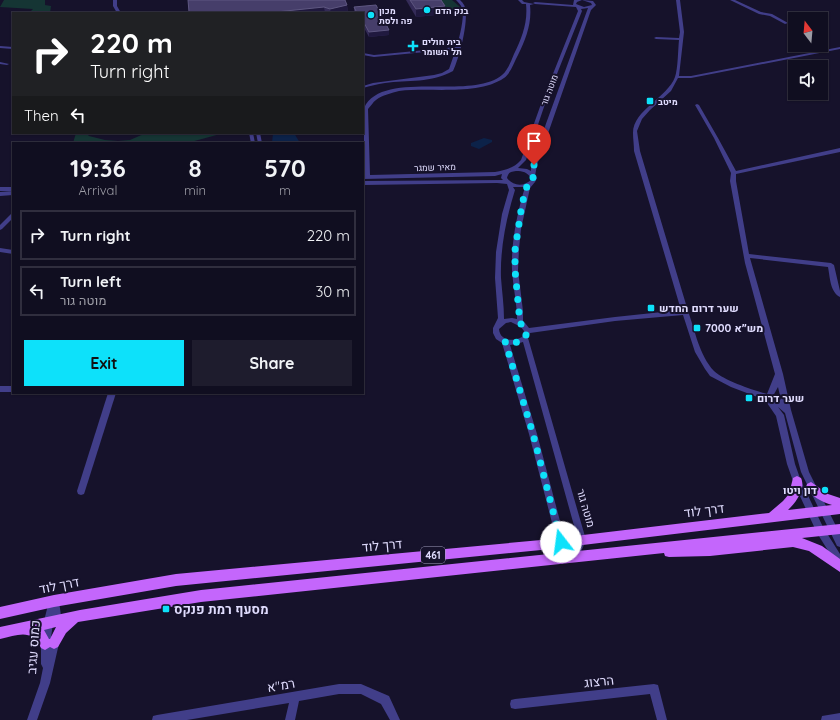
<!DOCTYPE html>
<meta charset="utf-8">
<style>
body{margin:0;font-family:Quicksand,Heebo,sans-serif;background:#1e1c2d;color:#f1f3f6;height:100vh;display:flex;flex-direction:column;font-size:15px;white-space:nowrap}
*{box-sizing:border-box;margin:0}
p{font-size:13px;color:#9c9ca5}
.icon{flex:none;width:22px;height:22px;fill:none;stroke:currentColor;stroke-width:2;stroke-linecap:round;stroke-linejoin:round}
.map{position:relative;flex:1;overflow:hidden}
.panel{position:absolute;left:12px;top:142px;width:352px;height:252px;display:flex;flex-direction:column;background:#100e20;border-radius:0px;box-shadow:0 1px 3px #0004,0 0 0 1px #302e3e}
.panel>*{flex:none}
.hud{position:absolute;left:12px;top:12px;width:352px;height:122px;border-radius:0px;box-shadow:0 1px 3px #0004,0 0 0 1px #302e3e;background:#202124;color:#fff;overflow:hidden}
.needle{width:26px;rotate:344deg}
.fabs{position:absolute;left:788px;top:12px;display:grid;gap:8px}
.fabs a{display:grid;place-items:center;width:40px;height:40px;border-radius:0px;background:#100e20;box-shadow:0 1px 3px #0004,0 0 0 1px #302e3e;font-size:20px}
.pin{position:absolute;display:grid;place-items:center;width:34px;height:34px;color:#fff;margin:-41px -17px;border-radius:50% 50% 50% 0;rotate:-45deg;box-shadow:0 0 4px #0007}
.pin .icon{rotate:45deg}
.me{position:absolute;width:44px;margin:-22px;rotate:345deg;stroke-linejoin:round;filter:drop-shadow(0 0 3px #0008)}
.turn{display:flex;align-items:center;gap:14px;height:84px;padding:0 12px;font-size:18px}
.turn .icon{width:52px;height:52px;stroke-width:2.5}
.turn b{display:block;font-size:28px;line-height:34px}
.then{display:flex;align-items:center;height:38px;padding:0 12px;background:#0003;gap:8px;font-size:15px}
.eta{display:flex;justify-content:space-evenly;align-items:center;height:68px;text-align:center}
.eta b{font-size:24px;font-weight:800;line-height:28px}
.primary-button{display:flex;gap:8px;margin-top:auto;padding:8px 12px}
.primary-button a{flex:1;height:46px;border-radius:0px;background:#0de1fa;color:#111;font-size:16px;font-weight:800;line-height:46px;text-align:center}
.primary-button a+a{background:#1e1c2d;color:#f1f3f6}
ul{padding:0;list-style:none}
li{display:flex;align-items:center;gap:12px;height:50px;margin:0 8px 6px;padding:0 4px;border:2px solid #302e3e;border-radius:0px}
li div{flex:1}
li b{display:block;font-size:15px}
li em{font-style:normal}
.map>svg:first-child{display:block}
</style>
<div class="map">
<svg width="840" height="720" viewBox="0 0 840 720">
<rect width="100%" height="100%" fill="#16122b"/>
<g fill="#153534">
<path d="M4 0H45V5L51 6 50 13H29L33 9 0 7Z"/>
<path d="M438 0H452L460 7 461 11 446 13Z"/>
<path d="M76 133H86L89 136 105 140 118 141 130 140 146 133H224L187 143H73Z"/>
</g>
<g fill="#0c2249">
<path d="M273 133H294L300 143H272Z"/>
<path d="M484 138 492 140V142L479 149 471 146V143Z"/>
</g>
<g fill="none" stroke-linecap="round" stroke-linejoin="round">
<g fill="#413e89" fill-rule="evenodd">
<path d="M113 0H117V6L121 13H117L113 6Z"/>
<path d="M456 0H460C462 2 465 5 465 8 469 21 459 59 453 71 432 83 407 80 385 83 377 84 370 86 363 88V86L373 83 434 75 442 73 449 69 456 49 374 57 363 55V53L374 55 457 47C459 37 465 18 462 8 461 5 458 2 456 0Z"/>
<path d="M518 0H522L524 2 534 4 530 5C532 23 526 39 518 55 514 62 511 73 504 78 478 96 430 87 399 91 392 93 382 95 376 100 373 102 371 106 368 109L370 175 495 172C506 170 514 168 521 160L541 104 578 11 576 7 535 4 533 3 535 2 573 5 574 0H582L577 2 576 4 584 7 592 5 591 3 582 0 593 1 596 5 591 10 537 165 535 176 537 178 535 182 530 188 521 229 519 249 518 270 523 311V322L525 323 529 328 615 317 681 310 634 151C634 145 633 139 633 133 633 110 668 97 675 77 678 69 678 49 679 40L656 39 654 38 656 37 679 38 680 32 676 0H680L684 32 679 76H691L840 47V49L691 78H678L671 91 650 110 642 119 637 131 640 151C656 204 672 258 688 311 695 330 699 355 714 371 725 381 753 390 767 394L775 374 745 263 730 181 731 173 714 138 695 105 697 104 699 105 718 138 736 171 840 148V152L736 174V181L749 254 831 263 834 265 840 291V297C830 292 830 277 828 267L750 258 783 374 791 410 809 472 840 534V547L837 546 801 472 785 413 778 407 784 415 795 464 801 481 823 527 840 554V566L837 565 817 533 793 481 787 464 776 416 765 400 731 387 710 376 705 369 695 352 683 315 615 321 530 333 528 338 586 540 578 559 575 560 572 559 558 545 557 542 529 434 502 343 496 339 493 333V328L498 318 495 278 496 252 502 214 509 190 507 184 497 183 363 185V181L503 180 501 178 502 174 495 176 363 179V175H364C364 158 364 141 364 123 364 119 362 112 364 108 382 69 471 101 502 75 508 70 511 61 514 54 522 38 528 22 526 4H522ZM588 8 531 165V171L527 169 518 168 526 160 545 104 582 11 581 9ZM516 171C523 171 527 172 531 178V180C523 187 513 186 507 178 508 172 511 172 516 171ZM513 187H525C517 213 511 243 512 270 513 287 517 303 517 319L512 318 504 319C504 305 502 292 501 278 500 249 506 219 515 190ZM511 322 521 327 524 331 522 337C513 342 500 341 499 329L506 323ZM523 342 578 540 574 549 565 540 537 434 510 345 516 344ZM778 387 781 400 778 397 773 396Z"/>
<path d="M730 0H735L761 12 772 14 788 23 785 24 770 16 759 14Z"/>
<path d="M0 46 13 47V49L0 48Z"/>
<path d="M0 62 9 64 7 65 0 64Z"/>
<path d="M249 133H253L255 143H251Z"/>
<path d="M256 133H260L262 143H258Z"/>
<rect x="0" y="187" width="13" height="4"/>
<path d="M13 191V195L0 196V192Z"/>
<path d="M13 213V218L2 229 0 230V225L11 214Z"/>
<path d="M0 248 13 250V254L0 252Z"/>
<rect x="0" y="386" width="13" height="6"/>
<path d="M108 393H116L85 491 84 494 81 495 78 494 77 491Z"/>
<path d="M54 596 57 598 59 601 62 623 60 626 57 628 54 626 53 624 51 637 52 636 55 634 58 636 60 639 50 683 37 720H27L40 683 43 668 41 664V633L49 601 51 598Z"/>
<path d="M339 684H361L389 696 400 720H390L381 704 361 694H339L299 701 295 720H285L289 703 187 720H152L153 716 157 715Z"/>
<path d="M654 684 658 685 659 689 667 720H657L650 694 515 709 511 708 510 704 511 700 515 699Z"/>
<path d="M840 713V720H821L822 716Z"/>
</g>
<g fill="#c466fc" fill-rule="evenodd">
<path d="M797 476 801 478C806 488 796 503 788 510L832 505C822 502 810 496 806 487L807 484 811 482 828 494 840 498V514L541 550 176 586 54 607 0 619V607L54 595 176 574 541 540 769 513 783 501 789 494 793 478Z"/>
<path d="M840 524V534L802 538 822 546 840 559V572L809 551 793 547 710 556 669 557 665 556 664 553 201 602 78 622 66 633 58 647 54 649 50 647 45 650 41 648C32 628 18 635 0 639V627L80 610 201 590ZM56 627 50 639H49L44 630Z"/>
</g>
</g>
<g fill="#342b58">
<path d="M188 0H345L347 5 348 13H185L189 12Z"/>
<path d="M406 0H441L445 6V14L416 17Z"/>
<path d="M376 5 389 30V35L369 37 363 26V13H354V7Z"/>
</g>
<g fill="#20193f">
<path d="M347 5 348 13H331L330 9Z"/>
<path d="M445 6V14L416 17V9Z"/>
<path d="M324 7 325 13H277L276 12Z"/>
<path d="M389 30V35L369 37V32Z"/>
</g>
<g fill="#463e6a" stroke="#5e5781">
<path d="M188 0H345L347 5 330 9 324 7 276 12 277 13H185L189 12Z"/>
<path d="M410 0H441L445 6 416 9Z"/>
<path d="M376 5 389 30 369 32 363 21V13H357L354 7Z"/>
</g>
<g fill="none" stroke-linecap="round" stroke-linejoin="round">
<path stroke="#0de1fa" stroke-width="7" stroke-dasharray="0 12.6" d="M534 165 533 173V181L527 186 522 204 515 250V270L520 323 525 328 526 335C522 343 514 344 505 341L533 434 561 542"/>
</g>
<g fill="#0de1fa" stroke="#16122b" stroke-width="1.5">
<circle cx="427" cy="10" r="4"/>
<circle cx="371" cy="15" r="4"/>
<path d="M411 40h4v4h4v4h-4v4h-4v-4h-4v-4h4z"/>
<rect x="646" y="97" width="8" height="8" rx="2"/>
<rect x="647" y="304" width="8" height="8" rx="2"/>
<rect x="693" y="324" width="8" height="8" rx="2"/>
<rect x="745" y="394" width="8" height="8" rx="2"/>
<circle cx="825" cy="490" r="4"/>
<rect x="162" y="605" width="8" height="8" rx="2"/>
</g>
<g text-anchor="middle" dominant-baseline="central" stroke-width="4" stroke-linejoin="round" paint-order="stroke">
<g font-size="9" font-weight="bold" fill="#e0dcfe" stroke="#16122b" text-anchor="start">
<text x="379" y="10">מכון<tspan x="379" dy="10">פה ולסת</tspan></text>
<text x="435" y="10">בנק הדם</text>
<text x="422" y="41">בית חולים<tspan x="422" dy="10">תל השומר</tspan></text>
<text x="658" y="101">מיטב</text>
</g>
<g font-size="9" fill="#e0dcfe" stroke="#16122b">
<text transform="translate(549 90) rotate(-69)">מוטה גור</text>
<text transform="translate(435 167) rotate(-2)">מאיר שמגר</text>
</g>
<rect fill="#16122b" stroke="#a39fbf" stroke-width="1" x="421" y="547" width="24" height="16" rx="3"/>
<g font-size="10" font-weight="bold" fill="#e0dcfe">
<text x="433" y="555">461</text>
</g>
<g font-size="11" font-weight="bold" fill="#e0dcfe" stroke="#16122b" text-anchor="start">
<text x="659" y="308">שער דרום החדש</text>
<text x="705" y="328">מש״א 7000</text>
<text x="757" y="398">שער דרום</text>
<text x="817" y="490" text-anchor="end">דון ויטו</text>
</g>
<g font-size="11" fill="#e0dcfe" stroke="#16122b">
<text transform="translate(586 508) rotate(74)">מוטה גור</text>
</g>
<g font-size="13" fill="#e0dcfe" stroke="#16122b">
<text transform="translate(704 510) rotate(-7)">דרך לוד</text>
<text transform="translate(382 545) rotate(-5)">דרך לוד</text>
<text transform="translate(59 585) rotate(-11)">דרך לוד</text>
<text transform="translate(33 647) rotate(-86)">כמוס עגיב</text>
<text transform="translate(599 681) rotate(-6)">הרצוג</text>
<text transform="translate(281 685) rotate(-10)">רמ"א</text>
</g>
<g font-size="13" font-weight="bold" fill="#e0dcfe" stroke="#16122b" text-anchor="start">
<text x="174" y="609">מסעף רמת פנקס</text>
</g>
</g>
</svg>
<div class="fabs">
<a><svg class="needle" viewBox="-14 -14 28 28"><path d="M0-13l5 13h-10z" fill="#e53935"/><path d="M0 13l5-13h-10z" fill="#9c9ca5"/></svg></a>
<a><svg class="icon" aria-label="sound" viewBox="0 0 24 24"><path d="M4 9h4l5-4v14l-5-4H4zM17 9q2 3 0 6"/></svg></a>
</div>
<div class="pin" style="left:534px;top:165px;background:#d93025"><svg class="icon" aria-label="arrive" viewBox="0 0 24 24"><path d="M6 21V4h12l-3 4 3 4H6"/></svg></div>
<svg class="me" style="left:561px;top:542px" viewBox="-20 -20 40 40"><circle r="19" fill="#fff"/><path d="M0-13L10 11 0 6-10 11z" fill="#0de1fa"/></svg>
<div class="hud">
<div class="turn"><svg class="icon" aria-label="right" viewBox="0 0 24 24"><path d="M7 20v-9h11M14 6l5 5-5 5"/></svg><div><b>220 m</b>Turn right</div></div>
<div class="then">Then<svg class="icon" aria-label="left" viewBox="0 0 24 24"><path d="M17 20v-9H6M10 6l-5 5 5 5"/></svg></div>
</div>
<section class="panel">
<div class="eta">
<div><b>19:36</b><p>Arrival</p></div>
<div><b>8</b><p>min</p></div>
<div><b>570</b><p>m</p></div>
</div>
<ul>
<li><svg class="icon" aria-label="right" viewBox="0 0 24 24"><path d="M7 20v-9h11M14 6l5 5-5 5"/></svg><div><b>Turn right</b></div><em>220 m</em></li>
<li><svg class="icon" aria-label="left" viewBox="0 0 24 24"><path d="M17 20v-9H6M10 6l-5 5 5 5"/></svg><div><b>Turn left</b><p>מוטה גור</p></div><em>30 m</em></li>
</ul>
<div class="primary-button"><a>Exit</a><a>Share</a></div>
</section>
</div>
